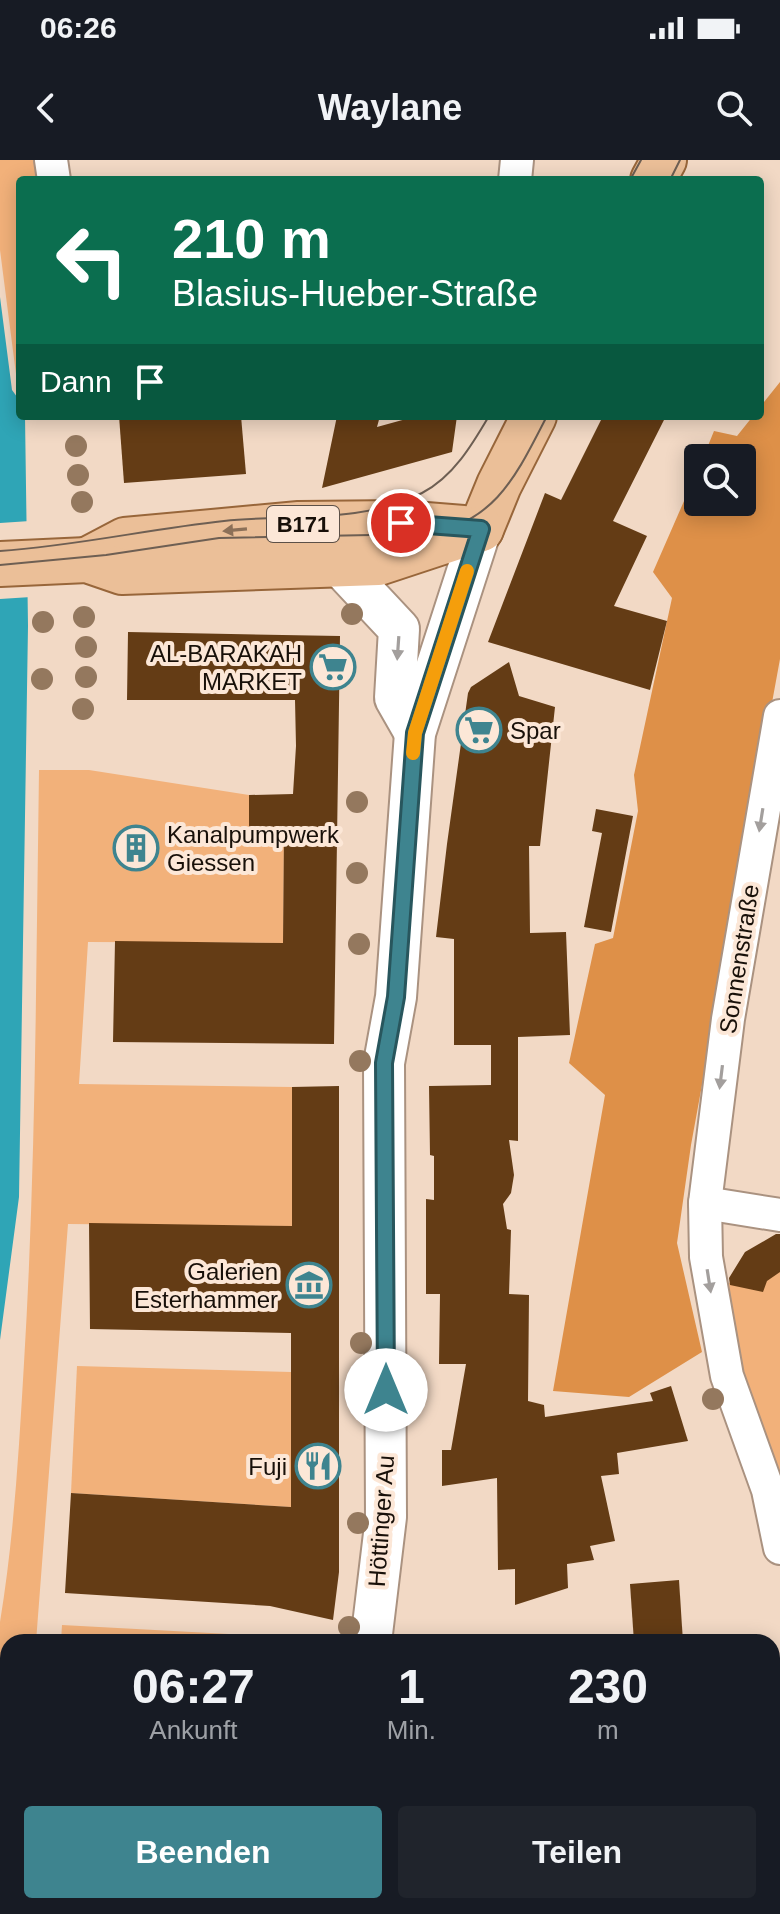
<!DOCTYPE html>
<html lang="de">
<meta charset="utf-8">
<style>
body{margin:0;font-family:Arial,sans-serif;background:#20242c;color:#f1f3f6;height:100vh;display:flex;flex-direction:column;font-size:30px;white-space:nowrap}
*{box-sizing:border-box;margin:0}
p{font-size:26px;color:#9ea1a6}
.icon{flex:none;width:44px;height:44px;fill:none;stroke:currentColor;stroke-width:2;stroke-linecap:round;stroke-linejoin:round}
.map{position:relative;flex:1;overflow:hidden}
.panel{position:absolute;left:0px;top:1474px;width:780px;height:280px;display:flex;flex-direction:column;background:#171b24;border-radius:24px 24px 0 0;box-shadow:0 4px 20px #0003}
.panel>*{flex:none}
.guide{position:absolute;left:16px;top:16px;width:748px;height:244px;border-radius:8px;box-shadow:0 4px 20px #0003;background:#0b6e4f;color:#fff;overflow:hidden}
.controls{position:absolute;left:684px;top:284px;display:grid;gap:16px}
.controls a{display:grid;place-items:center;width:72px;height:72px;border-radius:8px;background:#171b24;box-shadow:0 4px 20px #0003;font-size:40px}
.pin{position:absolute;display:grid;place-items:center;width:68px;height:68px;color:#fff;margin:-34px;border:4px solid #fff;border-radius:50%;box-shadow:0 2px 8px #0007}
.me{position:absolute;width:88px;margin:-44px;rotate:0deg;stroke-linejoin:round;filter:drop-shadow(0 0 6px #0008)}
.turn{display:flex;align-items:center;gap:28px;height:168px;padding:0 24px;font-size:36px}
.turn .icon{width:104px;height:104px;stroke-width:2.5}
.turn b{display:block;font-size:56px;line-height:68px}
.then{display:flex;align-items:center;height:76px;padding:0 24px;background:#0003;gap:16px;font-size:30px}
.eta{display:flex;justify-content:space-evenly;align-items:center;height:136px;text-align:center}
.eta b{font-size:48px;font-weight:800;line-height:56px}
.action{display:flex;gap:16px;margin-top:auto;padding:16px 24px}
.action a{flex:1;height:92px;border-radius:8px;background:#3e848f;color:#fff;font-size:32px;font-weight:800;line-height:92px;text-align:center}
.action a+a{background:#20242c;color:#f1f3f6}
.status{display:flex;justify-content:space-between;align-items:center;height:56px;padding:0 40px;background:#171b24;direction:ltr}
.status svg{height:22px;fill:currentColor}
header{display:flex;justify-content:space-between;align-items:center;height:104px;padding:0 24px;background:#171b24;font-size:36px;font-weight:800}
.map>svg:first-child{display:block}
</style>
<div class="status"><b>06:26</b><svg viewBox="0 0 49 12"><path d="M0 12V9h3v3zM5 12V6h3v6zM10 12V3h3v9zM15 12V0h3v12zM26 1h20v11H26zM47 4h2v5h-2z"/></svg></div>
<header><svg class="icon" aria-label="back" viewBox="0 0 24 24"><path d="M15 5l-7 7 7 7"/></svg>Waylane<svg class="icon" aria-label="search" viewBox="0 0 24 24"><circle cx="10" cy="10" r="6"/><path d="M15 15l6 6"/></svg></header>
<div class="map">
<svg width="780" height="1754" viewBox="0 0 780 1754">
<rect width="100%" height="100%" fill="#f2d9c5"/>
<g fill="#f2b17a">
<path d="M0 0H36L37 20H20V201L16 214 0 90Z"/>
<path d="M39 610H89L249 635V670L284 669 283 783 88 782 79 924 292 927V1066L68 1064 36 1482H8V1740L4 1754H0V1462C14 1377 19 1289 24 1203 36 1005 36 807 39 610Z"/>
<path d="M780 1090V1319L739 1208 728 1124Z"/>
<path d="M77 1206 291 1212V1347L71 1333Z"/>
<path d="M62 1465 229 1474 263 1482H61Z"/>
</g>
<path fill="#de9048" d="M780 222V499L691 985 677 1083 702 1192 629 1237 553 1231 605 935 569 903 595 784 613 778 638 651 634 615 672 438 653 412 698 309V342H742V298H703L714 271 737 276 753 256H760V247Z"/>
<path fill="#2fa5b6" d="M0 137 12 230 20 241V256H25L28 466 19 1037 0 1180Z"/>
<path fill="#f2d9c5" d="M30 361 31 437 0 439V363Z"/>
<g fill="#643c15">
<path d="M119 256H241L246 314 124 323Z"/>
<path d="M337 256H380L377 267 417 256H457L452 292 322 328Z"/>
<path d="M603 256H666L613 361 647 376 614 446 667 461 650 530 488 482 545 333 561 340Z"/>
<path d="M128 472 340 476 334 884 113 882 115 781 283 783 284 669 249 670V635L293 634 296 586 295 540H127Z"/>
<path d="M509 502 519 536 555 547 540 686H529L530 773 566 772 570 875 518 877V981L509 980 514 1015 511 1033 503 1044 507 1069 511 1070 509 1134 529 1135 528 1241 544 1245 545 1257 653 1241 650 1233 671 1226 688 1281 617 1293 619 1314 601 1316 615 1381 590 1386 594 1400 567 1404 568 1428 515 1445V1409L498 1410 497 1318 442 1326V1290H451L466 1204H439L440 1134H426V1039L434 1040V996L430 995 429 926 491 925V885H454V779L436 777 447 684 468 533 471 527Z"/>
<path d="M596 649 633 656 611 772 584 767 602 673 592 671Z"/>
<path d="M339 926V1412L333 1460 270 1446 65 1433 71 1333 291 1347V1173L90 1169 89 1063 292 1066V927Z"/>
<path d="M776 1074H780V1112L767 1121 763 1132 730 1125 729 1118 745 1092Z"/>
<path d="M679 1420 683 1482H634L630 1424Z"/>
</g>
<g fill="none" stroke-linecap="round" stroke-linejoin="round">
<g stroke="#aa9280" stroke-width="36">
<g id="minor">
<path d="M51 0 54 20"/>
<path d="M515 20 517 0"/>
<path d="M780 556 728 859 705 1043 706 1097 727 1216 768 1330 780 1388"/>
<path d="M705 1043 780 1055"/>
</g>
</g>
<g stroke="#aa9280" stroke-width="44">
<g id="tertiary">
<path d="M340 406 399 469 395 538 415 573"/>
<path d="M371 1482 386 1357 384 903 396 837 415 573 481 369"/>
<path d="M309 1754 311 1746"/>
</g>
</g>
<g stroke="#98663a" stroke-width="48">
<g id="primary">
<path d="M653 20 664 0"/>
<path d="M481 369 499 325 534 256"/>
<path d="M87 400 125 380 299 364 401 363 463 368"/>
<path d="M0 404 87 400 122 412 378 403 481 369"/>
</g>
</g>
<use href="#minor" stroke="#fff" stroke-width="32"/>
<use href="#tertiary" stroke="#fff" stroke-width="40"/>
<use href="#primary" stroke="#ebbf98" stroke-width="44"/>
<g stroke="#6e5f53" stroke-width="2">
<path d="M630 20 641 0"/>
<path d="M670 20 680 0"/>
<path d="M0 391C75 386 149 369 224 361 288 354 363 364 422 333 453 317 472 285 489 256"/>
<path d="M0 405 106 395 219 378 423 374C495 365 517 314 547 256"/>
</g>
</g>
<g fill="#94785e">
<circle cx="76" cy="286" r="11"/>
<circle cx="78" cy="315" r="11"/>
<circle cx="82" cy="342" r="11"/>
<circle cx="352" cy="454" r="11"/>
<circle cx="84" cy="457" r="11"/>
<circle cx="43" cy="462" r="11"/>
<circle cx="86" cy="487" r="11"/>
<circle cx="86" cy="517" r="11"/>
<circle cx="42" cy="519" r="11"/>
<circle cx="83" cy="549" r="11"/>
<circle cx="357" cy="642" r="11"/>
<circle cx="357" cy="713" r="11"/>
<circle cx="359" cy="784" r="11"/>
<circle cx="360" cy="901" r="11"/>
<circle cx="361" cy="1183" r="11"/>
<circle cx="713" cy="1239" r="11"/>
<circle cx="358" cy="1363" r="11"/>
<circle cx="349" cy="1467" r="11"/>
</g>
<defs><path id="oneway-solid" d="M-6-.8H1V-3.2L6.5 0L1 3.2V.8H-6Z" transform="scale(2)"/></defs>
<use fill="#8c7058" href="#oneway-solid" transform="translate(235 370) rotate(175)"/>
<g fill="#a39f9d">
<use href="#oneway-solid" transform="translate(398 488) rotate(94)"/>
<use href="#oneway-solid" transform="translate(761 660) rotate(99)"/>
<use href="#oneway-solid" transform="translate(721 917) rotate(97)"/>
<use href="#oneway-solid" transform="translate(709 1121) rotate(81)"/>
</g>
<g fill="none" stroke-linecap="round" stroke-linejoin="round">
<g stroke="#28565d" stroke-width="20">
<path id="route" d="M386 1230 384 903 396 837 415 573 481 369 401 363"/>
</g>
<use href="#route" stroke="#3e848f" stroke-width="14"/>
<path stroke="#f59e0b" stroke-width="14" d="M413 593 415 573 467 411"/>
</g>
<defs>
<g id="supermarket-ring" transform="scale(2.3)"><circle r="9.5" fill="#fce7d7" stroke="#3e848f" stroke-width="1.5"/><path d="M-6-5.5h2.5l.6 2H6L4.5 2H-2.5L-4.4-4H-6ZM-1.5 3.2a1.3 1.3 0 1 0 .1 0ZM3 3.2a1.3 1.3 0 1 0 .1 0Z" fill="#3e848f"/></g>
<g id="building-ring" transform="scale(2.3)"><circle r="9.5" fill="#fce7d7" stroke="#3e848f" stroke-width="1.5"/><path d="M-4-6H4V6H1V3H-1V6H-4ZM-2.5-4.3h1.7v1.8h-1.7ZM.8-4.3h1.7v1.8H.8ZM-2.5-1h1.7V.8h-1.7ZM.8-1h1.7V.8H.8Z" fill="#3e848f"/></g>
<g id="museum-ring" transform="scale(2.3)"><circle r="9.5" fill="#fce7d7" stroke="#3e848f" stroke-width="1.5"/><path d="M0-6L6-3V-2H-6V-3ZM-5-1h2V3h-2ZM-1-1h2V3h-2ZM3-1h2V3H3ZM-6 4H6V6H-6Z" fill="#3e848f"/></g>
<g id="restaurant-ring" transform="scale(2.3)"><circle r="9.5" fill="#fce7d7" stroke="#3e848f" stroke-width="1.5"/><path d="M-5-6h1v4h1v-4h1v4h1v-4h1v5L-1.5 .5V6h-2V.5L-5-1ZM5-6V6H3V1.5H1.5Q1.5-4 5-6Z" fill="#3e848f"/></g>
</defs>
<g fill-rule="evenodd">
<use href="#supermarket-ring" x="333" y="507"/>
<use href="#supermarket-ring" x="479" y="570"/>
<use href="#building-ring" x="136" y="688"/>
<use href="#museum-ring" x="309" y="1125"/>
<use href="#restaurant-ring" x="318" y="1306"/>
</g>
<g text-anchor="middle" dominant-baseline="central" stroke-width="8" stroke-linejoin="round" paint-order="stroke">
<rect fill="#fce7d7" stroke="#5c5047" stroke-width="2" x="267" y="346" width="72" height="36" rx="6"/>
<g font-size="22" font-weight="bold" fill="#181009">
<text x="303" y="364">B171</text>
</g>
<g font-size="24" fill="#181009" stroke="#fce7d7" text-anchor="end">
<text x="302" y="493">AL-BARAKAH<tspan x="302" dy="28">MARKET</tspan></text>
<text x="510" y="570" text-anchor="start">Spar</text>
<text x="167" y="674" text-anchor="start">Kanalpumpwerk<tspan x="167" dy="28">Giessen</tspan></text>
<text x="278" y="1111">Galerien<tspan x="278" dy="28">Esterhammer</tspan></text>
<text x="287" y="1306">Fuji</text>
</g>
<g font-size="24" fill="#181009" stroke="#fce7d7">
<text transform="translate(739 799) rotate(-81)">Sonnenstraße</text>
<text transform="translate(381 1361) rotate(-86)">Höttinger Au</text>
</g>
</g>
</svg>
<div class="controls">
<a><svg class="icon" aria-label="search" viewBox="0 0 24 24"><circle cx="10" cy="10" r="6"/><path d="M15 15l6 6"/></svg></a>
</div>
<div class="pin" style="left:401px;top:363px;background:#d93025"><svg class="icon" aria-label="arrive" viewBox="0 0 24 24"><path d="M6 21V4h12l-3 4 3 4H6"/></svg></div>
<svg class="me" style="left:386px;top:1230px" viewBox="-20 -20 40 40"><circle r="19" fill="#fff"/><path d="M0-13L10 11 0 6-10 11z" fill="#3e848f"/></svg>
<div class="guide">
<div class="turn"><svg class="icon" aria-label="left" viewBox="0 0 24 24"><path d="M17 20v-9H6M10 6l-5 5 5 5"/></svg><div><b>210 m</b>Blasius-Hueber-Straße</div></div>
<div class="then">Dann<svg class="icon" aria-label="arrive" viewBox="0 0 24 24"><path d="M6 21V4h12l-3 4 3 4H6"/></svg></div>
</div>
<section class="panel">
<div class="eta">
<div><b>06:27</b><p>Ankunft</p></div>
<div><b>1</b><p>Min.</p></div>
<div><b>230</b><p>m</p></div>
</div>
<div class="action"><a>Beenden</a><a>Teilen</a></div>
</section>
</div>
